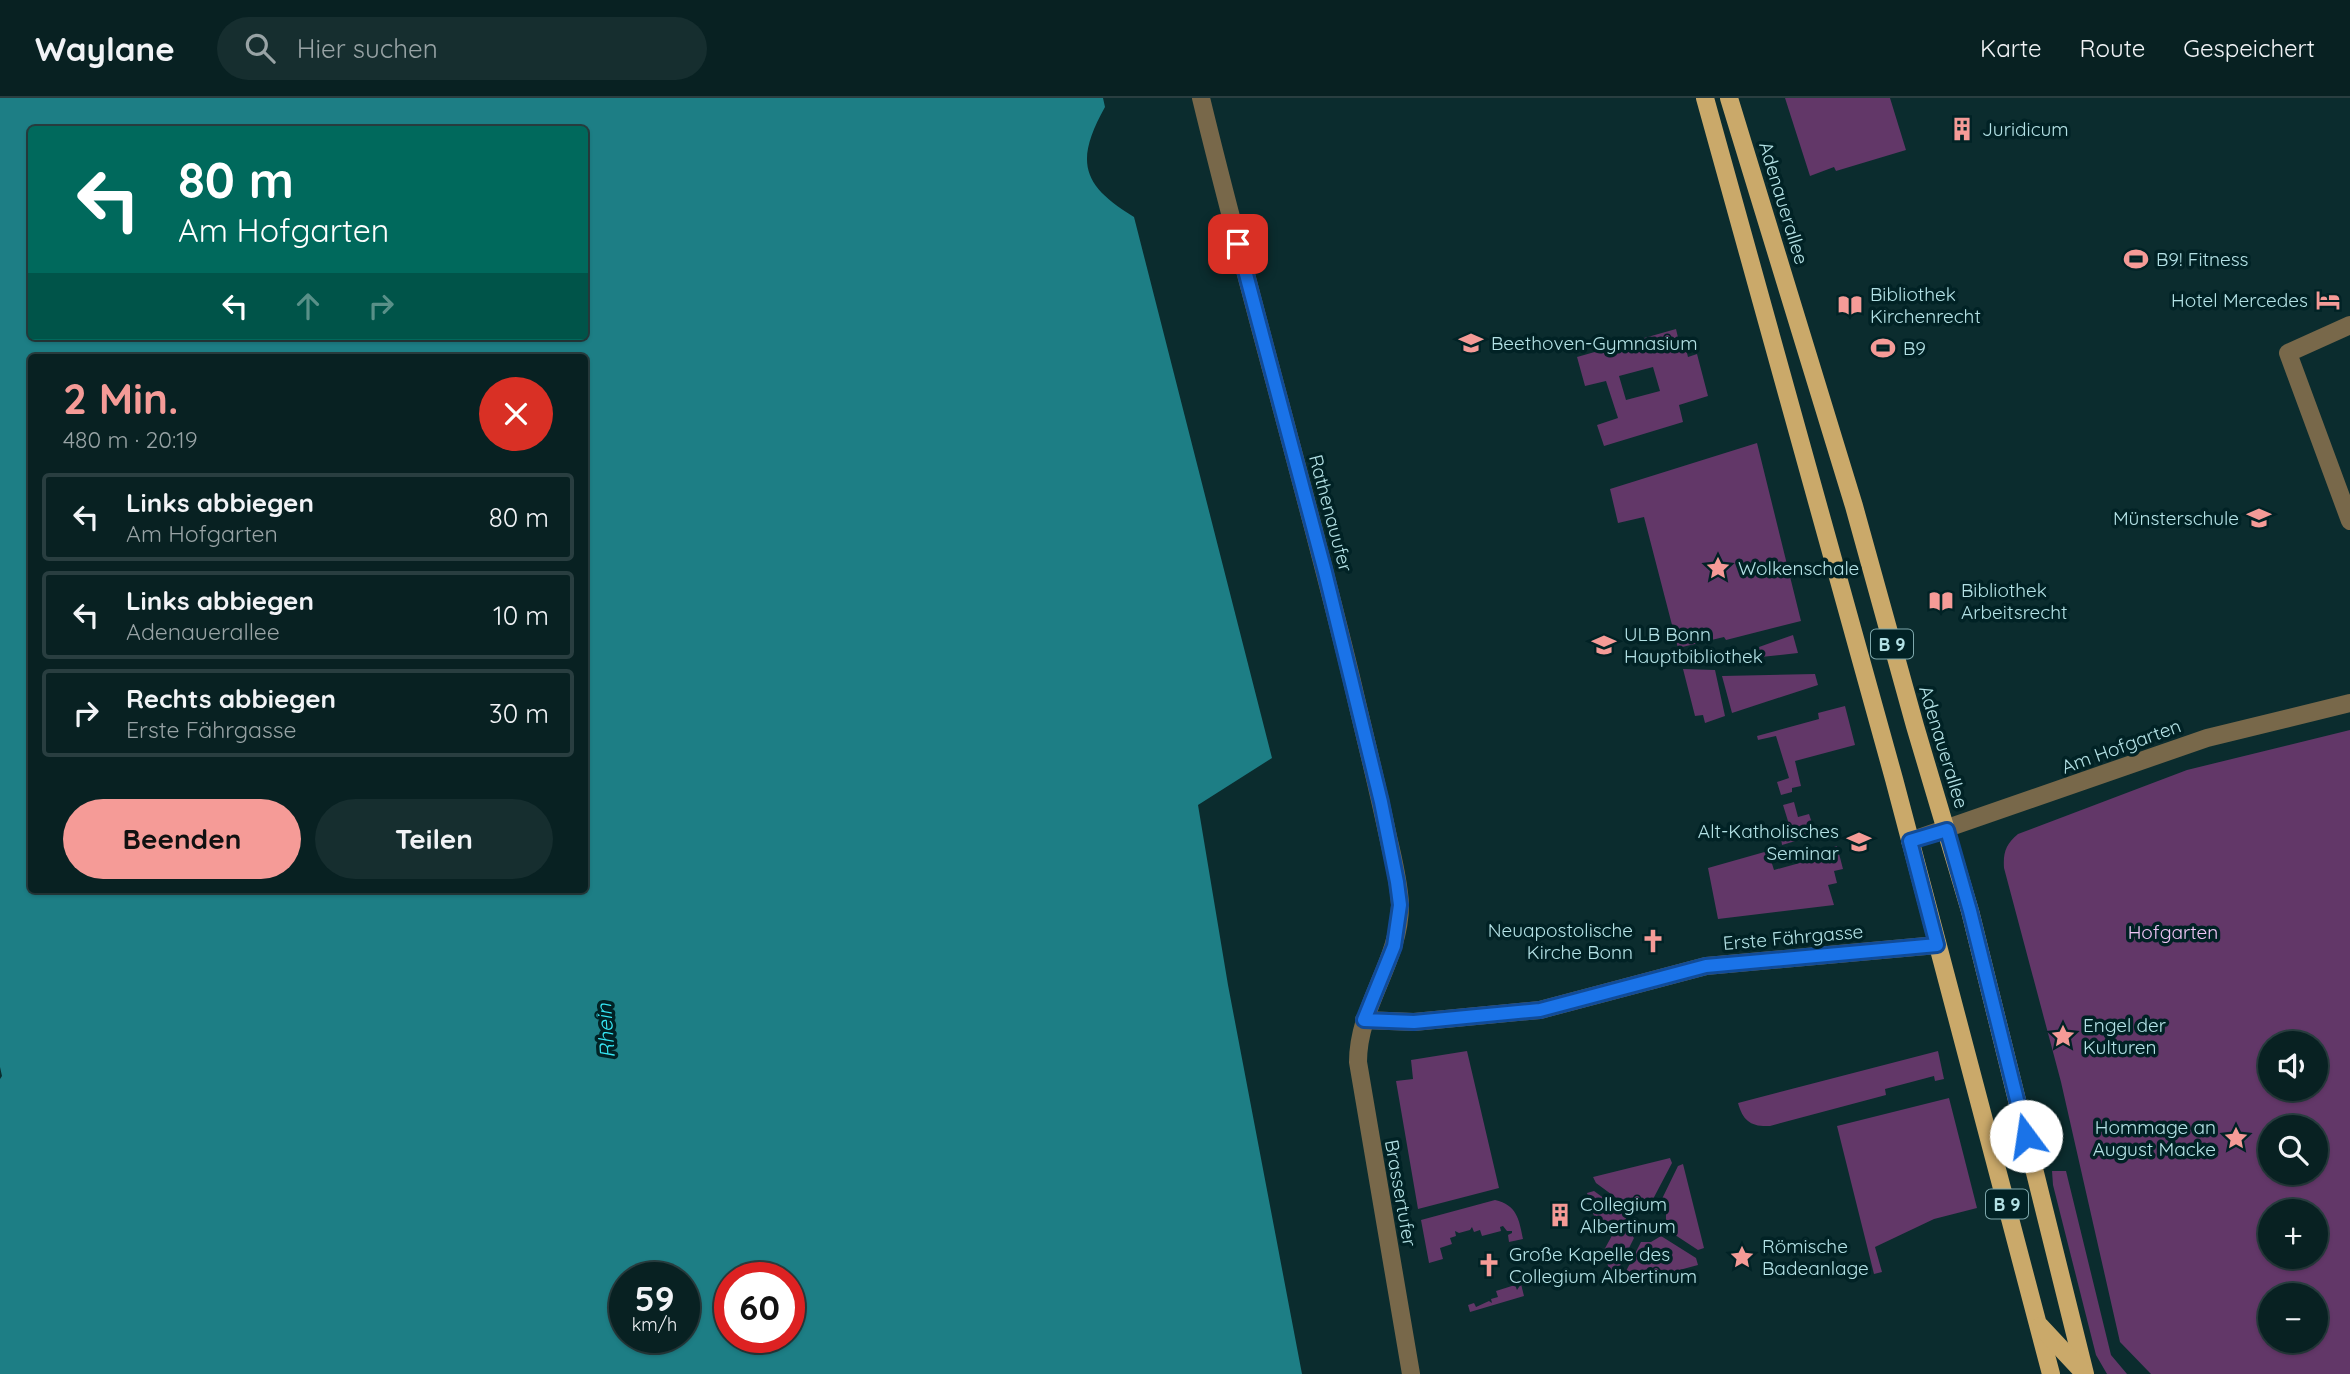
<!DOCTYPE html>
<html lang="de">
<meta charset="utf-8">
<style>
body{margin:0;font-family:Quicksand,sans-serif;background:#162e2f;color:#f1f3f6;height:100vh;display:flex;flex-direction:column;font-size:26px;white-space:nowrap}
*{box-sizing:border-box;margin:0}
p{font-size:23px;color:#98a3a5}
.icon{flex:none;width:38px;height:38px;fill:none;stroke:currentColor;stroke-width:2;stroke-linecap:round;stroke-linejoin:round}
.map{position:relative;flex:1;overflow:hidden}
.details{position:absolute;left:28px;top:256px;width:560px;height:539px;display:flex;flex-direction:column;background:#082122;border-radius:7px;box-shadow:0 2px 5px #0004,0 0 0 2px #293e40}
.details>*{flex:none}
.guide{position:absolute;left:28px;top:28px;width:560px;height:214px;border-radius:7px;box-shadow:0 2px 5px #0004,0 0 0 2px #293e40;background:#00695c;color:#fff;overflow:hidden}
.tools{position:absolute;left:2258px;top:933px;display:grid;gap:14px}
.tools a{display:grid;place-items:center;width:70px;height:70px;border-radius:50%;background:#082122;box-shadow:0 2px 5px #0004,0 0 0 2px #293e40;font-size:35px}
.speed{position:absolute;left:609px;top:1164px;display:flex;gap:14px;font-size:35px;font-weight:700;text-align:center}
.speed>*{display:grid;place-content:center;width:91px;height:91px;border-radius:50%;background:#082122;box-shadow:0 2px 5px #0004,0 0 0 2px #293e40;line-height:1}
.speed small{font-size:18px;font-weight:400}
.speed .limit{border:10px solid #d22;background:#fff;color:#111}
.pin{position:absolute;display:grid;place-items:center;width:60px;height:60px;color:#fff;margin:-30px;border-radius:14px;box-shadow:0 4px 10px #0006}
.me{position:absolute;width:77px;margin:-38px;rotate:346deg;stroke-linejoin:round;filter:drop-shadow(0 0 5px #0008)}
.turn{display:flex;align-items:center;gap:24px;height:147px;padding:0 35px;font-size:32px}
.turn .icon{width:91px;height:91px;stroke-width:2.5}
.turn b{display:block;font-size:49px;line-height:60px}
.lanes{display:flex;align-items:center;height:66px;padding:0 35px;background:#0003;justify-content:center;gap:35px;direction:ltr}
.lanes .off{opacity:.35}
.round{display:grid;place-items:center;flex:none;width:74px;height:74px;border-radius:37px;background:#162e2f}
.head{display:flex;align-items:center;justify-content:space-between;height:119px;padding:0 35px}
h1{font-size:42px;font-weight:800;line-height:52px;color:#f59b97}
.cta{display:flex;gap:14px;margin-top:auto;padding:14px 35px}
.cta a{flex:1;height:80px;border-radius:42px;background:#f59b97;color:#111;font-size:28px;font-weight:800;line-height:80px;text-align:center}
.cta a+a{background:#162e2f;color:#f1f3f6}
ul{padding:0;list-style:none}
li{display:flex;align-items:center;gap:21px;height:88px;margin:0 14px 10px;padding:0 21px;border:4px solid #293e40;border-radius:7px}
li div{flex:1}
li b{display:block;font-size:26px}
li em{font-style:normal}
header{display:flex;align-items:center;gap:42px;box-sizing:border-box;height:98px;padding:0 35px;background:#082122;border-bottom:2px solid #293e40}
header strong{font-size:33px}
nav{display:flex;gap:38px;margin-inline-start:auto;font-size:24px}
.search{width:490px;height:63px;background:#162e2f;display:flex;align-items:center;gap:18px;box-sizing:border-box;padding:0 24px;border-radius:38px;color:#98a3a5;font-size:26px}
.map>svg:first-child{display:block}
</style>
<header>
<strong>Waylane</strong>
<div class="search"><svg class="icon" aria-label="search" viewBox="0 0 24 24"><circle cx="10" cy="10" r="6"/><path d="M15 15l6 6"/></svg>Hier suchen</div>
<nav><a>Karte</a><a>Route</a><a>Gespeichert</a></nav>
</header>
<div class="map">
<svg width="2350" height="1276" viewBox="0 0 2350 1276">
<rect width="100%" height="100%" fill="#0b2c2e"/>
<g fill="#623768" fill-rule="evenodd">
<path d="M1785 0H1890L1906 52 1836 73 1834 69 1810 78Z"/>
<path d="M1676 231 1680 248 1685 247 1688 259 1697 256 1708 298 1679 307 1683 324 1604 348 1597 327 1618 320 1606 283 1585 288 1577 259ZM1653 269 1660 293 1626 302 1619 278Z"/>
<path d="M1757 345 1801 523 1726 542 1724 539 1678 550 1644 419 1618 425 1610 391Z"/>
<path d="M1793 537 1798 555 1761 559 1759 549Z"/>
<path d="M1683 571 1715 572 1725 618 1705 625 1703 617 1695 618Z"/>
<path d="M1815 576 1818 587 1732 615 1722 578Z"/>
<path d="M1845 608 1855 647 1795 663 1801 688 1792 690V694L1781 697 1777 684 1789 680 1776 638 1758 642 1757 638 1819 621 1818 615Z"/>
<path d="M2350 632V1276H2151L2120 1244 2061 984 2004 770C2003 754 2006 746 2018 736L2187 672ZM2270 945H2315V990H2270ZM2270 1029H2315V1074H2270ZM2270 1113H2315V1158H2270ZM2315 1197V1242H2270V1197Z"/>
<path d="M1794 704 1798 719 1809 716 1816 737 1782 747 1781 740 1792 736 1783 707Z"/>
<path d="M1837 748 1843 771 1834 773 1837 785 1828 787 1834 807 1718 821 1708 770 1768 753 1774 772 1825 758 1824 752Z"/>
<path d="M1467 953 1499 1090 1418 1111 1396 983 1413 981 1411 962Z"/>
<path d="M1938 953 1944 981 1935 983 1934 978 1885 991 1886 997 1770 1028C1751 1029 1743 1023 1738 1005Z"/>
<path d="M1949 1000 1977 1110 1934 1121 1875 1149 1882 1174 1874 1176 1837 1028Z"/>
<path d="M1670 1060 1672 1065 1652 1103H1641L1630 1110 1596 1085 1593 1079Z"/>
<path d="M1683 1066 1704 1150 1698 1152 1666 1131V1116L1659 1107 1678 1068Z"/>
<path d="M2052 1073H2066L2111 1257 2127 1276H2107L2096 1257 2053 1087Z"/>
<path d="M1594 1093 1627 1117 1626 1130 1634 1140 1617 1174 1611 1176 1603 1154 1615 1132 1594 1118 1587 1095Z"/>
<path d="M1495 1102C1517 1107 1519 1121 1523 1141L1509 1144 1508 1137 1512 1135V1133H1507L1503 1128 1500 1129 1501 1133 1482 1138 1480 1132 1474 1134 1472 1129 1470 1132 1459 1135 1455 1133 1456 1138 1450 1140 1452 1146 1440 1150 1443 1161 1429 1165 1421 1122Z"/>
<path d="M1661 1138 1696 1160 1698 1167 1624 1187 1623 1179 1641 1144H1651Z"/>
<path d="M1521 1186 1524 1198 1470 1214 1468 1207 1474 1205 1476 1209 1489 1203 1492 1205 1491 1201 1498 1199 1496 1193 1515 1187 1517 1192Z"/>
</g>
<path fill="#1d7e85" fill-rule="evenodd" d="M0 0H1103L1105 9C1075 63 1081 87 1134 119L1272 660 1198 707 1228 887 1302 1276H0V981L2 978 0 969ZM32 32H584V238H32ZM32 259H584V791H32ZM625 1180H684V1239H625ZM730 1180H789V1239H730Z"/>
<g fill="none" stroke-linecap="round" stroke-linejoin="round">
<g stroke="#78684a" stroke-width="18">
<path d="M1201 0C1248 194 1304 385 1351 579 1363 631 1376 682 1387 734 1392 757 1399 782 1400 807 1400 863 1358 908 1358 964L1411 1276"/>
<path d="M2350 227 2288 255 2350 423"/>
<path d="M1910 743 2207 640 2350 605"/>
<path d="M1364 922 1414 924 1540 912 1706 868 1937 847"/>
</g>
<g stroke="#caa96a" stroke-width="18">
<path d="M1705 0 1894 681 2051 1276"/>
<path d="M1729 0 1854 408 1915 628 1970 813 2085 1276"/>
<path d="M2040 1228 2083 1274"/>
</g>
</g>
<g fill="none" stroke-linecap="round" stroke-linejoin="round">
<g stroke="#114b97" stroke-width="18">
<path id="route" d="M1238 146 1325 474 1381 704 1397 784 1400 807 1394 848 1364 922 1414 924 1540 912 1706 868 1937 847 1910 743 1947 732 1970 813 2026 1038"/>
</g>
<use href="#route" stroke="#1a73e8" stroke-width="12"/>
</g>
<defs>
<g id="building-bare" transform="scale(1.89)"><path d="M-4-6H4V6H1V3H-1V6H-4ZM-2.5-4.3h1.7v1.8h-1.7ZM.8-4.3h1.7v1.8H.8ZM-2.5-1h1.7V.8h-1.7ZM.8-1h1.7V.8H.8Z" fill="#f59b97" stroke="#012225" stroke-width="2.5" paint-order="stroke"/></g>
<g id="stadium-bare" transform="scale(1.89)"><path d="M0-5a6.5 5 0 1 0 0 10a6.5 5 0 1 0 0-10ZM-3.5-1.8h7v3.6h-7Z" fill="#f59b97" stroke="#012225" stroke-width="2.5" paint-order="stroke"/></g>
<g id="hotel-bare" transform="scale(1.89)"><path d="M-6-4.5h1.5V1H6V5H4.5V3h-9V5H-6ZM-4 0a1.8 1.8 0 1 1 3.6 0ZM.5 0V-2.5h3Q6-2.5 6 0Z" fill="#f59b97" stroke="#012225" stroke-width="2.5" paint-order="stroke"/></g>
<g id="library-bare" transform="scale(1.89)"><path d="M-6-4Q-3-5.5-.7-3.5V5Q-3 3-6 4ZM6-4Q3-5.5 .7-3.5V5Q3 3 6 4Z" fill="#f59b97" stroke="#012225" stroke-width="2.5" paint-order="stroke"/></g>
<g id="school-bare" transform="scale(1.89)"><path d="M0-5L7-2L0 1L-7-2ZM-4 1L0 2.5L4 1V4Q0 6-4 4Z" fill="#f59b97" stroke="#012225" stroke-width="2.5" paint-order="stroke"/></g>
<g id="sight-bare" transform="scale(1.89)"><path d="M0-6L1.8-2.2L6-1.7L2.9 1.2L3.7 5.4L0 3.3L-3.7 5.4L-2.9 1.2L-6-1.7L-1.8-2.2Z" fill="#f59b97" stroke="#012225" stroke-width="2.5" paint-order="stroke"/></g>
<g id="university-bare" transform="scale(1.89)"><path d="M0-5L7-2L0 1L-7-2ZM-4 1L0 2.5L4 1V4Q0 6-4 4Z" fill="#f59b97" stroke="#012225" stroke-width="2.5" paint-order="stroke"/></g>
<g id="church-bare" transform="scale(1.89)"><path d="M-1.2-6h2.4v3.5h3.3v2.4h-3.3V6h-2.4V-.1h-3.3v-2.4h3.3Z" fill="#f59b97" stroke="#012225" stroke-width="2.5" paint-order="stroke"/></g>
</defs>
<g fill-rule="evenodd">
<use href="#building-bare" x="1962" y="31"/>
<use href="#stadium-bare" x="2136" y="161"/>
<use href="#hotel-bare" x="2328" y="202"/>
<use href="#library-bare" x="1850" y="207"/>
<use href="#school-bare" x="1471" y="245"/>
<use href="#stadium-bare" x="1883" y="250"/>
<use href="#school-bare" x="2259" y="420"/>
<use href="#sight-bare" x="1718" y="470"/>
<use href="#library-bare" x="1941" y="503"/>
<use href="#university-bare" x="1604" y="547"/>
<use href="#university-bare" x="1859" y="744"/>
<use href="#church-bare" x="1653" y="843"/>
<use href="#sight-bare" x="2063" y="938"/>
<use href="#sight-bare" x="2236" y="1040"/>
<use href="#building-bare" x="1560" y="1117"/>
<use href="#sight-bare" x="1742" y="1159"/>
<use href="#church-bare" x="1489" y="1167"/>
</g>
<g text-anchor="middle" dominant-baseline="central" stroke-width="7" stroke-linejoin="round" paint-order="stroke">
<g fill="#012225" stroke="#7ea8ac" stroke-width="2">
<rect x="1871" y="531.5" width="42" height="29" rx="5"/>
<rect x="1986" y="1091.5" width="42" height="29" rx="5"/>
</g>
<g font-size="18" font-weight="bold" fill="#b4e2e6">
<text x="1892" y="546">B 9</text>
<text x="2007" y="1106">B 9</text>
</g>
<g font-size="19" fill="#b4e2e6" stroke="#012225" text-anchor="start">
<text x="1982" y="31">Juridicum</text>
<text x="2156" y="161">B9! Fitness</text>
<text x="1870" y="196">Bibliothek<tspan x="1870" dy="22">Kirchenrecht</tspan></text>
<text x="2308" y="202" text-anchor="end">Hotel Mercedes</text>
<text x="1491" y="245">Beethoven-Gymnasium</text>
<text x="1903" y="250">B9</text>
<text x="2239" y="420" text-anchor="end">Münsterschule</text>
<text x="1738" y="470">Wolkenschale</text>
<text x="1961" y="492">Bibliothek<tspan x="1961" dy="22">Arbeitsrecht</tspan></text>
<text x="1624" y="536">ULB Bonn<tspan x="1624" dy="22">Hauptbibliothek</tspan></text>
<text x="1839" y="733" text-anchor="end">Alt-Katholisches<tspan x="1839" dy="22">Seminar</tspan></text>
<text x="1633" y="832" text-anchor="end">Neuapostolische<tspan x="1633" dy="22">Kirche Bonn</tspan></text>
<text x="2083" y="927">Engel der<tspan x="2083" dy="22">Kulturen</tspan></text>
<text x="2216" y="1029" text-anchor="end">Hommage an<tspan x="2216" dy="22">August Macke</tspan></text>
<text x="1580" y="1106">Collegium<tspan x="1580" dy="22">Albertinum</tspan></text>
<text x="1762" y="1148">Römische<tspan x="1762" dy="22">Badeanlage</tspan></text>
<text x="1509" y="1156">Große Kapelle des<tspan x="1509" dy="22">Collegium Albertinum</tspan></text>
</g>
<g font-size="19" fill="#b4e2e6" stroke="#012225">
<text transform="translate(1784 105) rotate(73)">Adenauerallee</text>
<text transform="translate(1331 415) rotate(75)">Rathenauufer</text>
<text transform="translate(2121 648) rotate(-20)">Am Hofgarten</text>
<text transform="translate(1944 649) rotate(73)">Adenauerallee</text>
<text transform="translate(1793 839) rotate(-5)">Erste Fährgasse</text>
<text transform="translate(1401 1095) rotate(80)">Brassertufer</text>
</g>
<g font-size="19" fill="#f1c6f7" stroke="#012225">
<text x="2173" y="834">Hofgarten</text>
</g>
<g font-size="21" font-style="italic" fill="#36e8f5" stroke="#012225">
<text transform="translate(605 933) rotate(-94)">Rhein</text>
</g>
</g>
</svg>
<div class="tools">
<a><svg class="icon" aria-label="sound" viewBox="0 0 24 24"><path d="M4 9h4l5-4v14l-5-4H4zM17 9q2 3 0 6"/></svg></a>
<a><svg class="icon" aria-label="search" viewBox="0 0 24 24"><circle cx="10" cy="10" r="6"/><path d="M15 15l6 6"/></svg></a>
<a>+</a>
<a>−</a>
</div>
<div class="speed"><div>59<small>km/h</small></div><div class="limit">60</div></div>
<div class="pin" style="left:1238px;top:146px;background:#d93025"><svg class="icon" aria-label="arrive" viewBox="0 0 24 24"><path d="M6 21V4h12l-3 4 3 4H6"/></svg></div>
<svg class="me" style="left:2026px;top:1038px" viewBox="-20 -20 40 40"><circle r="19" fill="#fff"/><path d="M0-13L10 11 0 6-10 11z" fill="#1a73e8"/></svg>
<div class="guide">
<div class="turn"><svg class="icon" aria-label="left" viewBox="0 0 24 24"><path d="M17 20v-9H6M10 6l-5 5 5 5"/></svg><div><b>80 m</b>Am Hofgarten</div></div>
<div class="lanes"><svg class="icon" aria-label="left" viewBox="0 0 24 24"><path d="M17 20v-9H6M10 6l-5 5 5 5"/></svg><svg class="icon off" aria-label="ahead" viewBox="0 0 24 24"><path d="M12 20V5M6 11l6-6 6 6"/></svg><svg class="icon off" aria-label="right" viewBox="0 0 24 24"><path d="M7 20v-9h11M14 6l5 5-5 5"/></svg></div>
</div>
<section class="details">
<div class="head"><div><h1>2 Min.</h1><p>480 m · 20:19</p></div><a class="round" style="background:#d93025;color:#fff"><svg class="icon" aria-label="close" viewBox="0 0 24 24"><path d="M6 6l12 12M18 6L6 18"/></svg></a></div>
<ul>
<li><svg class="icon" aria-label="left" viewBox="0 0 24 24"><path d="M17 20v-9H6M10 6l-5 5 5 5"/></svg><div><b>Links abbiegen</b><p>Am Hofgarten</p></div><em>80 m</em></li>
<li><svg class="icon" aria-label="left" viewBox="0 0 24 24"><path d="M17 20v-9H6M10 6l-5 5 5 5"/></svg><div><b>Links abbiegen</b><p>Adenauerallee</p></div><em>10 m</em></li>
<li><svg class="icon" aria-label="right" viewBox="0 0 24 24"><path d="M7 20v-9h11M14 6l5 5-5 5"/></svg><div><b>Rechts abbiegen</b><p>Erste Fährgasse</p></div><em>30 m</em></li>
</ul>
<div class="cta"><a>Beenden</a><a>Teilen</a></div>
</section>
</div>
